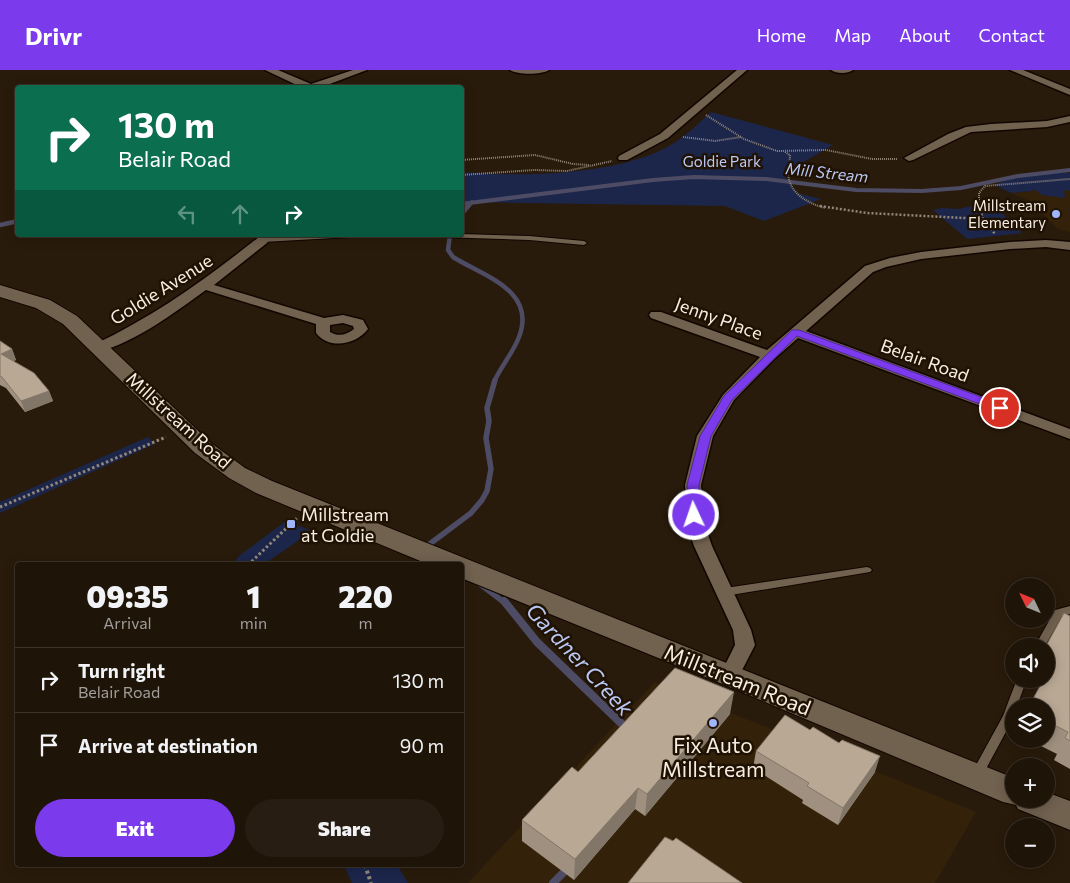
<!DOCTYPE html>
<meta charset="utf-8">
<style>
body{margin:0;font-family:Commissioner,sans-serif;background:#271d12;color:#f1f3f6;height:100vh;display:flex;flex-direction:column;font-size:19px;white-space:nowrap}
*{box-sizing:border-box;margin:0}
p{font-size:16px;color:#a19e9c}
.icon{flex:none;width:28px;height:28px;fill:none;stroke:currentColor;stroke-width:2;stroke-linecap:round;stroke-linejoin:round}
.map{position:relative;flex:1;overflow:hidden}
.side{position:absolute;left:15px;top:492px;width:449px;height:305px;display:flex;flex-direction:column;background:#1f1408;border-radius:5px;box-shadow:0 2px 12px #0003,0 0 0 1px #3c3329}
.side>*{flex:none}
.guide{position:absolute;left:15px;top:15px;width:449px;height:152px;border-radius:5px;box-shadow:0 2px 12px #0003,0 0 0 1px #3c3329;background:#0b6e4f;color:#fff;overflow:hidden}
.needle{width:32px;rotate:313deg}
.buttons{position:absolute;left:1005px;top:508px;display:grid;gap:10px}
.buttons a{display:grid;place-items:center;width:50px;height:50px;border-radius:50%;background:#1f1408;box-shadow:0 2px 12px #0003,0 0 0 1px #3c3329;font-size:25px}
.pin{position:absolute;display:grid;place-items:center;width:42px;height:42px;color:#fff;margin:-21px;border:2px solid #fff;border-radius:50%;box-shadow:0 1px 5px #0007}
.me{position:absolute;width:55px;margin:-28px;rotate:357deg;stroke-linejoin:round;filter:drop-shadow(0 0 4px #0008)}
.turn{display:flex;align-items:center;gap:18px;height:105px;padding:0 20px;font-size:22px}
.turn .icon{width:65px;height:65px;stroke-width:2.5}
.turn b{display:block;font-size:35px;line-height:42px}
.lanes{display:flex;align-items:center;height:48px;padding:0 20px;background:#0003;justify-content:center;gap:25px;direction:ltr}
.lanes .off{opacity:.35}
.eta{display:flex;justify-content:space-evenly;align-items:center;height:85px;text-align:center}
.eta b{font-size:30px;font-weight:800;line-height:35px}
.primary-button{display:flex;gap:10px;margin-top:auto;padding:10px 20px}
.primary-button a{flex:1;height:58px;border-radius:30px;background:#7c3aed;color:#fff;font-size:20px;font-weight:800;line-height:58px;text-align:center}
.primary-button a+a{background:#271d12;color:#f1f3f6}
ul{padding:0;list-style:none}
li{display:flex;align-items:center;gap:15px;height:65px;padding:0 20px;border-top:1px solid #3c3329}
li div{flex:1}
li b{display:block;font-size:19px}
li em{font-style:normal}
header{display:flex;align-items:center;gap:30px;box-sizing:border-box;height:70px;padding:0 25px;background:#7c3aed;color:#fff}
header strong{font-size:24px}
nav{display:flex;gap:28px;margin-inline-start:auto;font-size:18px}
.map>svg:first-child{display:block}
</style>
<header>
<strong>Drivr</strong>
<nav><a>Home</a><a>Map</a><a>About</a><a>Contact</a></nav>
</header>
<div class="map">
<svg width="1070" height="813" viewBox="0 0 1070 813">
<rect width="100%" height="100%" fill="#291b0b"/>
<g fill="#33210a">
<path d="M1070 112V162L1058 159 1028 130 1011 123 1033 121 1034 115Z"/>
<path d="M655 612 976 742 935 813H468Z"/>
</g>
<g fill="#1c264b">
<path d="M711 42 833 75 783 104 797 123 821 129 764 151 725 136 461 132V102C522 107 615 106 669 76 685 67 698 54 711 42Z"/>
<path d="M1056 102 1070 103V121L1064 120 1065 128 1042 125 1034 119 1033 121 1011 123 995 115 1011 107Z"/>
<path d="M987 133 995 136 1022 163 967 169 933 140 942 138 958 139Z"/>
<path d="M148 367 155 374 0 443V432Z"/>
<path d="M286 451 312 461 263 495H232L239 486Z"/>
<path d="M344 795H397L408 813H352Z"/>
</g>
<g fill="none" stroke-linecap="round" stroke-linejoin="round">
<g stroke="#4d4c64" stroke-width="4">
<path d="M461 134 653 110 694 107 766 109 856 120 922 121 961 118 1018 106 1070 100"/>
<path d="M467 138 472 132"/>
</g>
<g stroke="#4d4c64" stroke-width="4.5">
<path d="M461 145 468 136"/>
<path d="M0 155 18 151"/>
<path d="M450 165 448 180 453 187C483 206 537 220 519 267 513 283 501 296 494 312"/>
</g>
<g stroke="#4d4c64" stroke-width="5.5">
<path d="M423 479 471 443 482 430 487 421 491 399 486 368 489 351 487 338 495 310"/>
<path d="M480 514 505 533"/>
</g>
<g stroke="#4d4c64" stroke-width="8">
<path d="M504 531 537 572 624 656V662"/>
<path d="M553 813 569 797"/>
</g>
<g stroke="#110600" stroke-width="2">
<g id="service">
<path d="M461 164 529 166 584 171 587 173 584 175 529 170 440 167 437 165H461Z"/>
<path d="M317 165H354L351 167 263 172 260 170 263 168Z"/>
<path d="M867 497 870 498 872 500 870 502 725 526 722 525 720 522 722 519 725 518Z"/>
<path d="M1070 536V544L1062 546 1045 576H1035L1055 540Z"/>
<path d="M1017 609H1027L1017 636H1014V647L980 710 976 711 972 710 970 706 1003 646Z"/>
</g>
</g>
<g stroke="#110600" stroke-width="3">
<g id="minor">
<path d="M265 0H278L311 14 353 0H367L319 18H303Z"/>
<path d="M510 0H549C541 5 518 5 510 0Z"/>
<path d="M737 0H747L668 68 627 90H619L618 88 619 86 660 64Z"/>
<path d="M831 0H853C848 4 836 4 831 0Z"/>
<path d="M1010 0H1023L1070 19V25Z"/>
<path d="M1070 46V52L1047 57 971 62 913 90 909 91 904 88 948 64 966 57 991 54 1047 51Z"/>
<path d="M263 166 267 167 269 170 267 173 214 215 324 248 343 245 363 250 368 259C356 275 329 280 316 263V254L206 220C177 241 134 273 100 281L93 277 95 274C155 246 207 208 259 167ZM343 253 353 256 354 259C346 265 339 267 330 262V255Z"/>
<path d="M1046 170 1070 172V180L1046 177 1010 179 921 189 886 197 873 202 806 261 1070 359V369L798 268 774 289 734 330 713 366 701 415 705 456 712 476 751 560 755 575 737 610 730 613 723 610 720 605 735 575 733 560 694 476 687 456 685 415 697 366 723 325 760 287 651 248 649 245 651 242H661L767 280 865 196 890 188 921 182 1010 172Z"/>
</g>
</g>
<g stroke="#110600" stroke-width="2">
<path id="secondary" d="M0 215 50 230 77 246 211 373 245 398 272 411 1014 708V729H1046V722L1070 731V760L1018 739 1016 735 1003 732 720 613 461 508V495H430L256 423 229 408 195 383 63 254 36 238 0 227Z"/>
</g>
<g stroke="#928679" stroke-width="2" stroke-dasharray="1 1" stroke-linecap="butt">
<path d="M706 45 744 69 777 81 826 80 872 89H897"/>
<path d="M683 67 715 71 741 67"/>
<path d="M785 82 790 85C790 91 788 96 788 101 788 123 807 133 825 138"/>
<path d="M461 90 535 85 573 94 589 95"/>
<path d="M461 105 534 100 567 101 612 91"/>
<path d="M979 138V123L985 116 1070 109"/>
</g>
<g stroke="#928679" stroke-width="2.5" stroke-dasharray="2 2" stroke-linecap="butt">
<path d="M820 136 867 143 983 149 995 164"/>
<path d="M979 136 983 149"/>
</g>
<g stroke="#928679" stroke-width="3" stroke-dasharray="2.5 2.5" stroke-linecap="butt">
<path d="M0 437 166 367"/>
<path d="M248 495 297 448"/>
</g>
<path stroke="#928679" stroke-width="4" stroke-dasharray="3 3" stroke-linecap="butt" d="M365 795 371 813"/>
<use href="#service" fill="#71614f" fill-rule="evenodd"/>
<use href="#minor" fill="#71614f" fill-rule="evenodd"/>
<use href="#secondary" fill="#71614f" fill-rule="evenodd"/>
</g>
<g fill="#9f907f">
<path d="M0 271 12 279 16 290 13 291 49 321 53 331 25 342 6 318 0 315Z"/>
<path d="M1070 546V699L1054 690 1057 684 1027 669H1046V636L1042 613 1034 609H1046V576Z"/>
<path d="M730 644 645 746 635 739 574 810 522 771V750L578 702Z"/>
<path d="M756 681 875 702 838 755 802 733 803 730 753 698Z"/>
</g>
<g fill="#827668">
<path d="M12 279 16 290 5 295 1 284Z"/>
<path d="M49 321 53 331 25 342 21 331Z"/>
<path d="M734 622 730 644 645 746 647 724Z"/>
<path d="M880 686 875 702 838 755 843 738Z"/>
<path d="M638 718 635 739 574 810 575 789Z"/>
</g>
<g fill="#b9a894" stroke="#827668">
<path d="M0 271 12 279 1 284 34 303 49 321 21 331 2 307 0 306Z"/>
<path d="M1064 543 1070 546V671L1065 668 1068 662 1046 651V636H1029L1044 609H1046V606L1054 591 1046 588V576Z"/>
<path d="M675 598 734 622 647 724 638 718 575 789 522 750 572 697 578 702Z"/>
<path d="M785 645 810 660 813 657 839 673 842 670 880 686 843 738 807 716 809 713 756 681Z"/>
<path d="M665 767 673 771 676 768 742 813H628Z"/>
</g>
<path fill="#7c3aed" stroke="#51269a" d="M792 260H799L1003 335 1005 338 1003 340H996L797 266 732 330 711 366 699 415 700 445 698 448H690L687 415 700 366 724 326Z"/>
<g fill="#9eb4fd" stroke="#1f1203" stroke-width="2">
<circle cx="1056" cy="144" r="5"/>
<rect x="286" y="449" width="10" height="10" rx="2.5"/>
<circle cx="713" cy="653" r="5"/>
</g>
<g text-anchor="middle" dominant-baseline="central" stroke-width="5" stroke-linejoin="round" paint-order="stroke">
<g font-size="15" fill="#bbc9f5" stroke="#1f1203">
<text x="722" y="91">Goldie Park</text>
</g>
<g font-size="15" fill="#f6ede3" stroke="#1f1203" text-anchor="end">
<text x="1046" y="135">Millstream<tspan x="1046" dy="17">Elementary</tspan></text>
</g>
<g font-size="16" font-style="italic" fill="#bac8f4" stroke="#1f1203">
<text transform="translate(827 102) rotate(6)">Mill Stream</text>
</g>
<g font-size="18" fill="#f6ede3" stroke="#1f1203">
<text transform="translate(161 219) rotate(-32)">Goldie Avenue</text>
<text transform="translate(719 248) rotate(20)">Jenny Place</text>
<text transform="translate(925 290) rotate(20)">Belair Road</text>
<text transform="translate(179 350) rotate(42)">Millstream Road</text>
</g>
<g font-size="18" fill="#f6ede3" stroke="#1f1203" text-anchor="start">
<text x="301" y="444">Millstream<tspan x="301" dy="21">at Goldie</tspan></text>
</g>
<g font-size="21" fill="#f6ede3" stroke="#1f1203">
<text transform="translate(738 609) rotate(22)">Millstream Road</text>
</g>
<g font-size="21" fill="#f6ede3" stroke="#1f1203">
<text x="713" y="674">Fix Auto<tspan x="713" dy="24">Millstream</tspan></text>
</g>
<g font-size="22" font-style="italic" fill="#bac8f4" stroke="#1f1203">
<text transform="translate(580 589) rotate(47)">Gardner Creek</text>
</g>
</g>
</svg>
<div class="buttons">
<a><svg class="needle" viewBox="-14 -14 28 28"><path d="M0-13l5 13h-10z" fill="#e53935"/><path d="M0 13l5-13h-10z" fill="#a19e9c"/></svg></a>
<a><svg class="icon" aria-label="sound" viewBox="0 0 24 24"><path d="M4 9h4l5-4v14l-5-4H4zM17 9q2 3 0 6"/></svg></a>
<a><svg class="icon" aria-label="layers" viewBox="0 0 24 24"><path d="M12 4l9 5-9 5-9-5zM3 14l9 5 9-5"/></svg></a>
<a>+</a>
<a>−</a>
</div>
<div class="pin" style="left:1000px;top:338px;background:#d93025"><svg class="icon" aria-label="arrive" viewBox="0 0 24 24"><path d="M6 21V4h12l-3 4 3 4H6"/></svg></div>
<svg class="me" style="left:694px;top:445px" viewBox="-20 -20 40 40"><circle r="17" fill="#7c3aed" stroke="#fff" stroke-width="3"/><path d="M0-11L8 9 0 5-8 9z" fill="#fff"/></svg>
<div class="guide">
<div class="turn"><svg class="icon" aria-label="right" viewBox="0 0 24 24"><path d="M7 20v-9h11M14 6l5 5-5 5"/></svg><div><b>130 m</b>Belair Road</div></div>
<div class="lanes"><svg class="icon off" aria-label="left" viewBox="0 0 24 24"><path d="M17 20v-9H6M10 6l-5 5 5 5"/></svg><svg class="icon off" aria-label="ahead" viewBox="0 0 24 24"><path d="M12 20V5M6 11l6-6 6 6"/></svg><svg class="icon" aria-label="right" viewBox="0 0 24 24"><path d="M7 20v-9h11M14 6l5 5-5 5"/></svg></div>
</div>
<section class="side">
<div class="eta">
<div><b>09:35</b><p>Arrival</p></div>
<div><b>1</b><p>min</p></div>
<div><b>220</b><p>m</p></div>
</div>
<ul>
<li><svg class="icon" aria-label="right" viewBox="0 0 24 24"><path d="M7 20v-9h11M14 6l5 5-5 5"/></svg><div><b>Turn right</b><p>Belair Road</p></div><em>130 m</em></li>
<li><svg class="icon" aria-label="arrive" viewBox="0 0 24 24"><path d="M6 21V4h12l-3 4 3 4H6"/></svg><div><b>Arrive at destination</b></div><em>90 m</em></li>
</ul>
<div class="primary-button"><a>Exit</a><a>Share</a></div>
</section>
</div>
